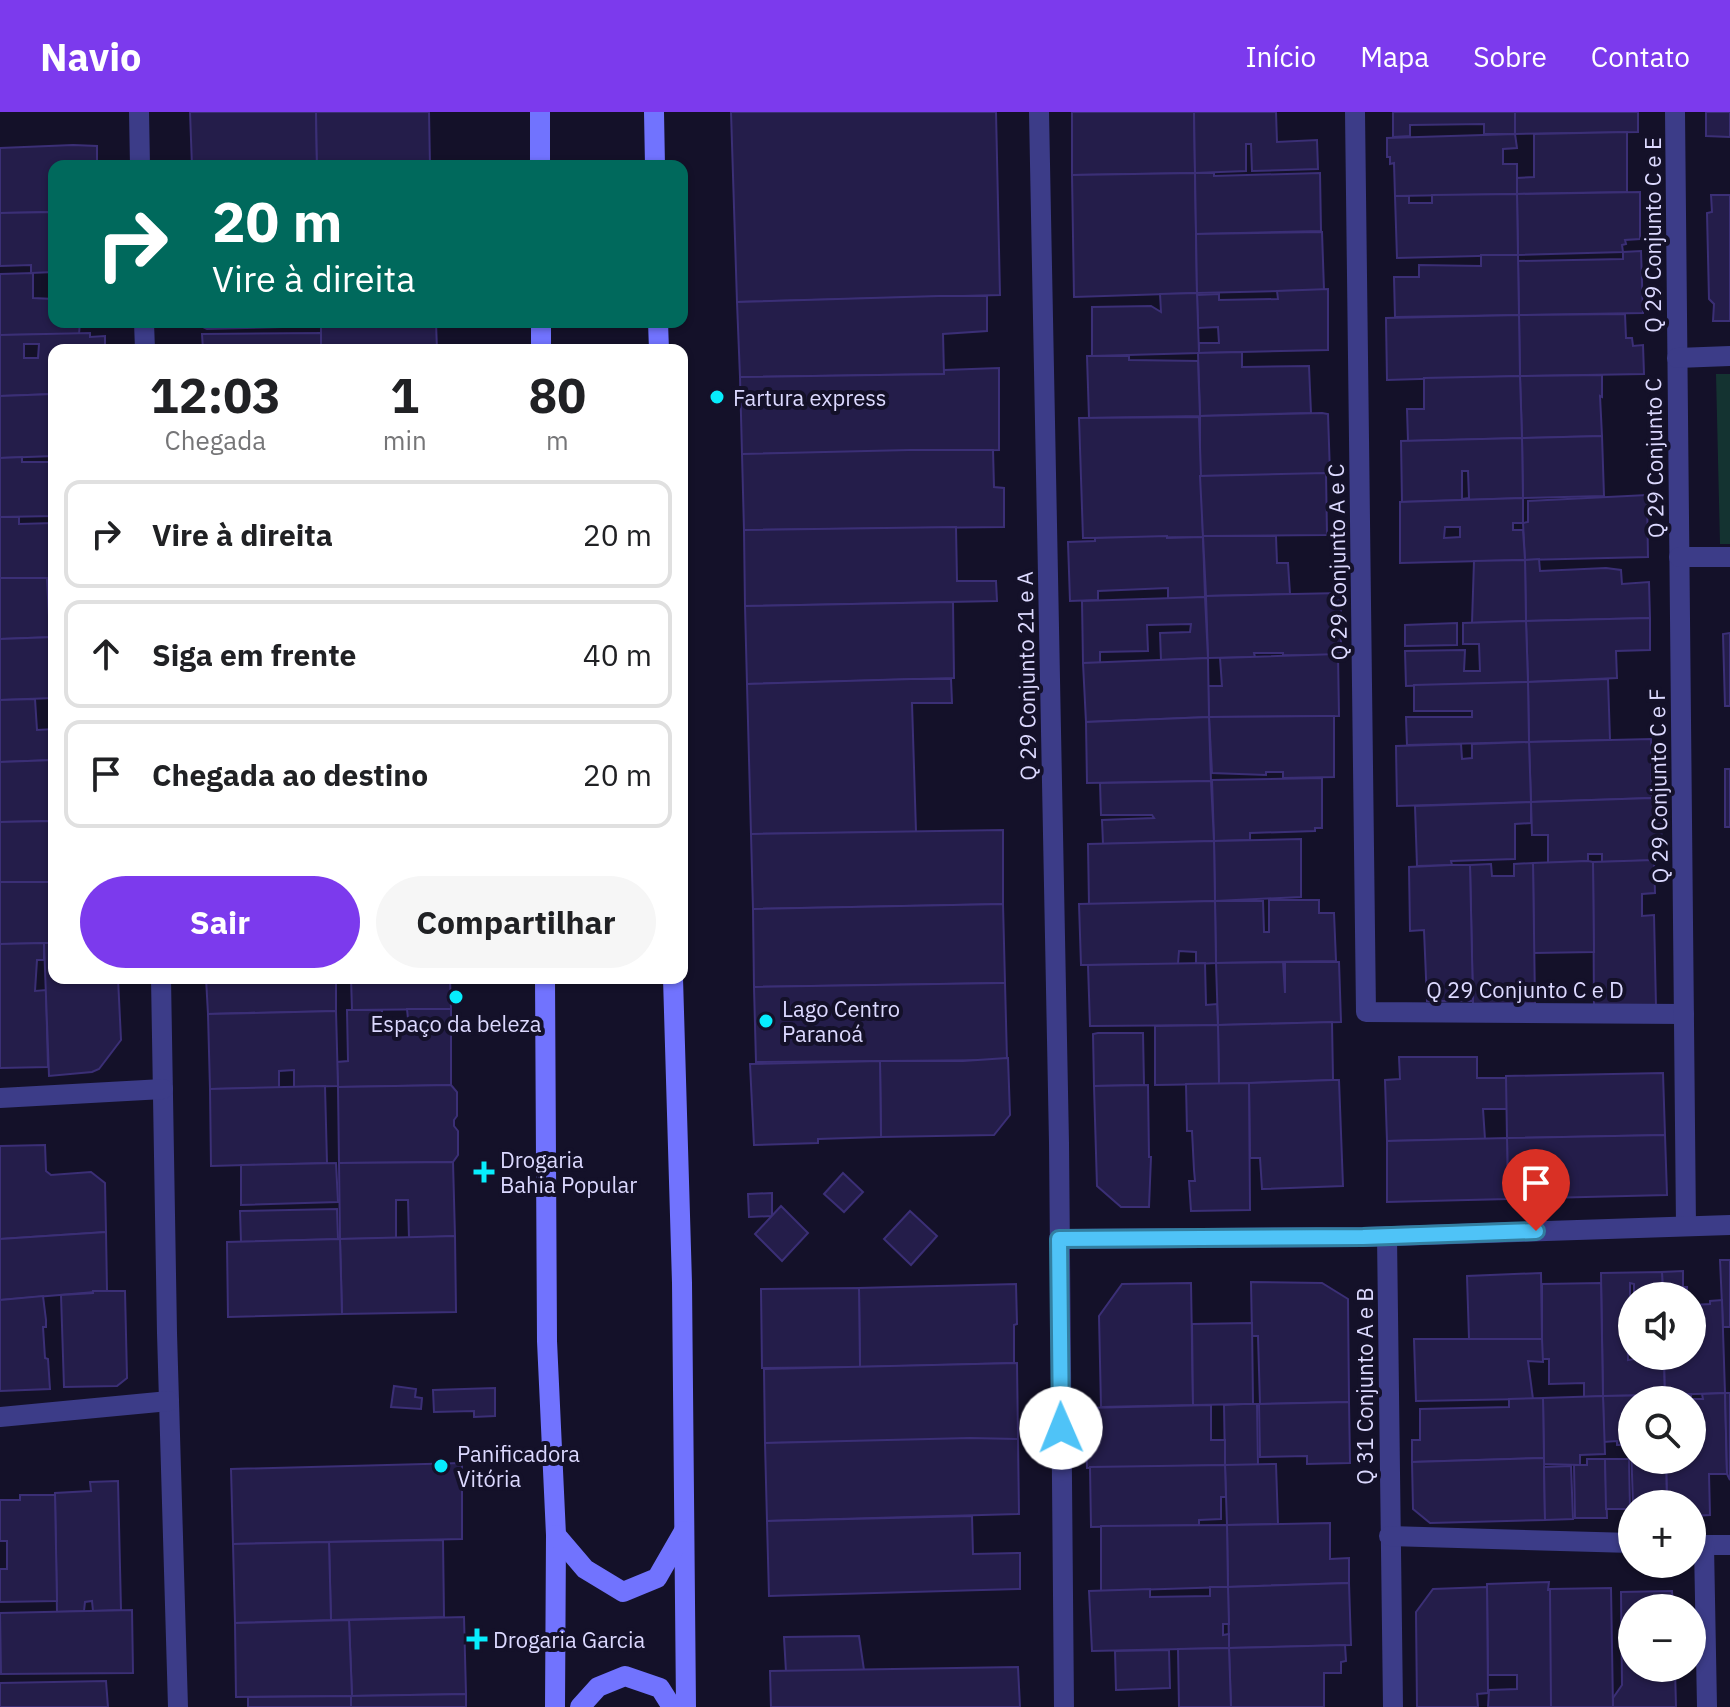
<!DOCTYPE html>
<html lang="pt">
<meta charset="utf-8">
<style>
body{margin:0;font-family:"IBM Plex Sans",sans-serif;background:#f6f6f6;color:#202124;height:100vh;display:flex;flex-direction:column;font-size:30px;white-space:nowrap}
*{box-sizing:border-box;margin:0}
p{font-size:26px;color:#757577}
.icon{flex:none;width:44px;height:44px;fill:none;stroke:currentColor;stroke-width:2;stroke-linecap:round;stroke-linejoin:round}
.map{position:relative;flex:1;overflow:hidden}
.side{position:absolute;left:48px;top:232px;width:640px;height:640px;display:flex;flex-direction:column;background:#fff;border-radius:16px;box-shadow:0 2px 6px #0004}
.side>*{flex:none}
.banner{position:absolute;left:48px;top:48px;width:640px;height:168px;border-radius:16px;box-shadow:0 2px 6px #0004;background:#00695c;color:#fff;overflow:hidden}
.fabs{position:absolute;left:1618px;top:1170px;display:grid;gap:16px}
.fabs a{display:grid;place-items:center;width:88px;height:88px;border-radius:50%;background:#fff;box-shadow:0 2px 6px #0004;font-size:40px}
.pin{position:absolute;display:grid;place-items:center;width:68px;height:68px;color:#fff;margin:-82px -34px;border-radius:50% 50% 50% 0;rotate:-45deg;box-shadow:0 0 8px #0007}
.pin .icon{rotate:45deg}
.me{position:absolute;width:88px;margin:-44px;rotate:359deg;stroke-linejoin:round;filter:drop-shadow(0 0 6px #0008)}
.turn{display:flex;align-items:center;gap:28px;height:168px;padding:0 32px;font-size:36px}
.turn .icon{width:104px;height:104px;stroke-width:2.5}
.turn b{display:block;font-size:56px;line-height:68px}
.eta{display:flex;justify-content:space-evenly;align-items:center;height:136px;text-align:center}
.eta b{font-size:48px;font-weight:700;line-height:56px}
.primary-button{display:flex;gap:16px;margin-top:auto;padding:16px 32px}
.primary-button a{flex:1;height:92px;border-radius:48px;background:#7c3aed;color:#fff;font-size:32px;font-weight:700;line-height:92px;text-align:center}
.primary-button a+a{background:#f6f6f6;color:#202124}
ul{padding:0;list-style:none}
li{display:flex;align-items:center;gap:24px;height:108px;margin:0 16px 12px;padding:0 16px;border:4px solid #e0e0e0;border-radius:16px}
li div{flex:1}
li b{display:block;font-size:30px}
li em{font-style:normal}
header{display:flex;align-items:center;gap:48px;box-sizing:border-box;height:112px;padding:0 40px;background:#7c3aed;color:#fff}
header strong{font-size:38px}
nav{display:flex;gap:44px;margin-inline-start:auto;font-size:28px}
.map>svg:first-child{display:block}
</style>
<header>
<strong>Navio</strong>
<nav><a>Início</a><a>Mapa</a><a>Sobre</a><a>Contato</a></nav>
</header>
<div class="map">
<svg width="1730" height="1595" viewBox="0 0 1730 1595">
<rect width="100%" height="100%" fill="#141129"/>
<path fill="#143331" d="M1716 262H1730V432H1720Z"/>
<g fill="#241d4a" stroke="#3b2f76" stroke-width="2" fill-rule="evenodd">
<path d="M190 0H316L317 54H192Z"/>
<path d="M316 0H429L430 54H317Z"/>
<path d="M731 0H996L1000 183 737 190Z"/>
<path d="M1072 0H1194L1195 61 1072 63Z"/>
<path d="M1194 0H1276L1277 30 1317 28 1318 57 1252 59 1251 32H1246V59L1195 61Z"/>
<path d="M1393 0H1515V22H1484V12L1410 13V24L1393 25Z"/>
<path d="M1515 0H1638V20L1515 22Z"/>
<path d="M1706 0H1730V25L1706 24Z"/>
<path d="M1627 20V80L1517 82 1516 66 1534 65V22Z"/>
<path d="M1515 22 1517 36 1503 37V52H1517V82L1395 84 1394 51 1390 52V45H1387V26Z"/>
<path d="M73 33 97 34V54H54V100L0 101V36Z"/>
<path d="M1195 61 1197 181 1074 185 1072 63Z"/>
<path d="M1195 61H1214V64L1320 61 1321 119 1196 122Z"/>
<path d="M1640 80V127L1625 128 1626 132 1622 133 1623 140 1518 143 1517 82Z"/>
<path d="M1517 82 1518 143 1397 146 1395 84H1409V91H1432V83Z"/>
<path d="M1711 83H1730V209H1713L1714 192 1709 187 1707 101 1712 100Z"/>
<path d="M54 100V160L31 161V153L0 154V101Z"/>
<path d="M1322 120 1324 178 1197 181 1196 122Z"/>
<path d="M1641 139 1643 201 1519 203 1518 149 1623 147V140Z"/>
<path d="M1481 143H1518L1519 203 1395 205 1394 165H1419V153L1481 154Z"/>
<path d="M33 161V186L54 187V210H80L79 222 0 223V162Z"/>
<path d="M1328 177V238L1199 241V231H1219L1218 215 1198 216 1197 183 1219 182V188L1278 187 1277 179Z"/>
<path d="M1197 181 1199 241 1092 244V195L1151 194 1161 200 1160 182Z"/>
<path d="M939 184H987V219L943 222 944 262 740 265 737 190Z"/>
<path d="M1625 202 1626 226H1632L1633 234 1643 233 1644 262 1520 264 1519 203Z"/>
<path d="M1519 203 1520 264 1387 268 1386 206Z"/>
<path d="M202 210H320V214L207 217 203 215Z"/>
<path d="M320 210H435V211L335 212 321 215Z"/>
<path d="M436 210 437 238H321V215Z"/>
<path d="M90 221V225L105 224V238H54V282L0 284V223ZM24 232H39L38 246H24Z"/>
<path d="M321 221V238H203L202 222Z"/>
<path d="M1242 240V255L1309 254 1311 301 1200 304 1198 241Z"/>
<path d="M1087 244H1129V248L1198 249 1200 304 1089 306Z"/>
<path d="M999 256V338L742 342 740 265 944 262V258Z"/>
<path d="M1602 263V285L1600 284 1602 324 1522 326 1520 264Z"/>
<path d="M1520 264 1522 326 1408 329 1407 297H1424V266Z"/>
<path d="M54 282V344L0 346V284Z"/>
<path d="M1322 301 1328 302 1330 362 1200 364V304Z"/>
<path d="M1199 305 1203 425 1083 426 1079 306Z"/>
<path d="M1602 324 1604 384 1523 386 1522 326Z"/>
<path d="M1522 326 1523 386 1402 390 1401 329ZM1462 359H1468L1469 386 1462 387Z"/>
<path d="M909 338H993L994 375 1004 376V415L744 418 742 342Z"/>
<path d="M22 345V350H54V404L0 405V346Z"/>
<path d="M1326 361 1327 423 1203 424 1200 364Z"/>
<path d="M1647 383 1648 445 1525 448 1523 411 1528 410V389Z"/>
<path d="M1523 386V411H1513V418H1523L1525 448 1400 451V390ZM1445 415H1460V425L1444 426Z"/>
<path d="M0 405H19V412L54 411V466H0Z"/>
<path d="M956 415 957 469H996L997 489 745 494 744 418Z"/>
<path d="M1167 424V426L1203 425 1205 485 1168 487V476L1098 479V488L1070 489 1068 430 1095 429V426Z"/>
<path d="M1203 424H1276L1277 451H1288L1290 482 1206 484Z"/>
<path d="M1539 447 1540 459 1606 456 1621 458 1622 472 1649 470 1650 506 1526 509 1525 448Z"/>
<path d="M1525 448 1526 509 1472 511 1474 449Z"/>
<path d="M0 466H47L49 505 54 504V525L0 527Z"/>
<path d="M1341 481V544L1283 543V541H1254L1255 545 1208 546 1206 484Z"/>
<path d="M1205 485 1208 546 1161 548 1160 521 1190 520 1191 512 1147 513 1148 539 1100 540V551H1083L1082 489Z"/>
<path d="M953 490 954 566 747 572 745 494Z"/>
<path d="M1650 506V538L1616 539 1617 566 1528 570 1526 509Z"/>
<path d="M1526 509 1528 570 1406 574 1405 539 1465 538 1464 559H1480L1479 532H1463V511Z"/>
<path d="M1457 511V533L1405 534V513Z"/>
<path d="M1730 521V594H1725L1723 522Z"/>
<path d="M54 525V586L0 588V527Z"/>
<path d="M1338 542 1339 604 1209 605 1208 574H1222L1220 546Z"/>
<path d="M1208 546 1209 605 1086 610 1083 551Z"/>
<path d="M912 567H951L952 591H912L916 720 751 722 747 572Z"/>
<path d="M1608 567 1610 628 1529 630 1528 570Z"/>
<path d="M1528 570 1529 630 1407 633 1406 605H1472V599H1414V573Z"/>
<path d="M35 587 37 618 54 617V648L0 650V588Z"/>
<path d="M1322 604H1334V665L1283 666V660H1266V663L1212 661 1209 605Z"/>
<path d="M1209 605 1211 669 1087 671 1086 610Z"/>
<path d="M1651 627 1652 686 1531 690 1529 630Z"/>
<path d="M1529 630 1531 690 1397 694 1396 634 1461 632 1462 647 1472 646V632Z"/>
<path d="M54 648V709L0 710V650Z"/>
<rect x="1725" y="657" width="5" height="58"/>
<path d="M1322 666V716H1315V719L1250 721V728L1214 729 1212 668Z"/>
<path d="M1211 669 1214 729 1103 732 1102 708 1154 706 1152 703H1101L1100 671Z"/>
<path d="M1652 686 1653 690H1661L1662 748 1602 750V742H1588V749L1548 751V723H1532L1531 690Z"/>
<path d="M1531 690V711L1515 712V747L1451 749 1452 753 1417 754 1415 694Z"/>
<path d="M54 709V770H0V710Z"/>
<path d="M1003 718V792L753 797 751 722Z"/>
<path d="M1301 727V785L1215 789 1214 729Z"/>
<path d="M1214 729 1215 789 1089 793 1088 732Z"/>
<path d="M1654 748 1655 781 1642 782V804L1654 803 1656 895 1594 894 1593 750Z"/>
<path d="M1588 749 1593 750 1594 840 1534 841 1533 751Z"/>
<path d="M1533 751 1535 891 1473 892 1470 753 1491 752 1492 764H1514V752Z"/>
<path d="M1452 753H1470L1473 889H1427L1424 818 1410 819 1409 755Z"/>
<path d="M0 770H54V831L0 832Z"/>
<path d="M1269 788H1319V801H1334L1336 849 1216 851 1215 789H1263L1264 820H1269Z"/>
<path d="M1215 789 1216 851 1196 852V840L1179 839 1178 852 1081 853 1079 792Z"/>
<path d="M1003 792 1005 871 754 875 753 797Z"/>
<path d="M44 831V848H37L35 879 46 878 48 955 0 956V832Z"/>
<path d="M44 831H54V866H118L121 928 99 957 92 960 49 964Z"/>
<path d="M1283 850 1285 881V850H1339L1341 910 1218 913 1216 851Z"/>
<path d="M1205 851 1206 893 1217 892 1218 913 1090 914 1088 853Z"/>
<path d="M206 866H336V899L208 902Z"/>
<path d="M351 866H450L451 897 352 898Z"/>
<path d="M1001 871H1005L1007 948 756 950 754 875Z"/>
<path d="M407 897H451V973L338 975 337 950 348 949 347 898H382V907H408Z"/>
<path d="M336 899 338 974 294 975V958L279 959V976L210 977 208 902Z"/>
<path d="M1332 910 1333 968 1219 972 1218 913Z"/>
<path d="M1218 913 1219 972 1155 973V914Z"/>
<path d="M1098 921H1143L1144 973 1094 974 1093 922Z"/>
<path d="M1399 945H1477V966H1507V997H1483L1485 1027 1387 1029 1385 968 1400 967Z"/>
<path d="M1007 946H1008L1010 1003 994 1023 881 1025 880 949H963Z"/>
<path d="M880 949 881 1025 818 1027V1031L754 1033 750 952Z"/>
<path d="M1663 961 1665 1023 1507 1026 1506 964Z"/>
<path d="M1333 968H1339L1343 1074 1262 1077 1260 1046H1250L1249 971Z"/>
<path d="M1249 971 1250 1098 1191 1099 1189 1069H1195L1194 1058 1192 1019H1187L1186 972Z"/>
<path d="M451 973 457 980V1004L454 1008V1014L458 1019V1043L453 1050 339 1051 338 975Z"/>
<path d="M1148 973 1149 1045H1151L1149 1095H1121L1097 1074 1094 974Z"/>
<path d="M325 974 327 1051 211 1054 210 977Z"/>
<path d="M1665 1023 1667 1083 1508 1087 1507 1026Z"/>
<path d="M1507 1026 1508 1087 1387 1090V1029Z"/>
<path d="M45 1033 46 1059 51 1063 91 1060 105 1071 106 1120 0 1127V1034Z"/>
<path d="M453 1050 455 1124 409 1126 408 1088H396V1126L340 1127 339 1051Z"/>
<path d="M336 1051 338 1090 241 1093V1053Z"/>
<path d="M843 1061 863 1080 844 1100 824 1082Z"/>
<path d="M772 1081V1104L749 1105 748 1082Z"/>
<path d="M781 1094 808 1121 782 1149 755 1122Z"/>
<path d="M337 1097 338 1127 241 1130 240 1099Z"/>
<path d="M910 1099 937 1124 911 1153 884 1127Z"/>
<path d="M106 1120 107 1179 0 1188V1127Z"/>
<path d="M455 1124 456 1200 342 1202 340 1127Z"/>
<path d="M340 1127 342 1202 228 1205 227 1130Z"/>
<path d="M1720 1148H1730V1215H1723Z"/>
<path d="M1683 1159V1175H1687V1184H1663L1662 1160Z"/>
<path d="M1662 1160 1663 1184H1634V1172L1630 1171V1198L1627 1199 1628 1248 1635 1247V1244H1664L1665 1283 1603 1284 1601 1161Z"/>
<path d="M1541 1161 1542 1227H1469L1467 1164Z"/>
<path d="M1251 1170 1322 1171 1348 1187 1349 1290 1260 1292 1258 1224H1252Z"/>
<path d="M1191 1171 1193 1293 1101 1295 1099 1204 1122 1172Z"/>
<path d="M1601 1171 1603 1284 1584 1285V1271L1549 1272V1247H1542V1172Z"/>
<path d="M1016 1172 1017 1212 1014 1213V1251L860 1255 859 1176Z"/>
<path d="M859 1176 860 1255 762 1256 761 1177Z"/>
<path d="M93 1179H125L127 1266 117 1274 64 1275 61 1183 93 1181Z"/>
<path d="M43 1184 46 1208V1215H43L45 1246 48 1247 50 1277 0 1279V1188Z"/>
<path d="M1722 1188 1725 1281 1665 1283 1664 1244H1692V1193L1710 1192V1189Z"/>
<path d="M1252 1211 1253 1292 1193 1293 1192 1212Z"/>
<path d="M1414 1227H1542L1543 1250 1528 1249 1533 1287 1416 1289Z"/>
<path d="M1017 1251 1018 1327 765 1331 764 1257Z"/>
<path d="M394 1274 416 1277 415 1285 422 1286 421 1297 391 1295Z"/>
<path d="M495 1276V1304L474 1305V1299L434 1300 433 1278Z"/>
<path d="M1725 1281 1727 1362H1709L1710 1403 1692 1404V1392H1667L1666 1348H1692V1288H1665V1283L1691 1282V1287H1703L1702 1282Z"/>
<path d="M1725 1281H1730V1368L1727 1362Z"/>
<path d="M1665 1283V1288H1632V1348H1666L1667 1392H1633L1631 1333H1617V1329L1604 1330 1603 1284Z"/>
<path d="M1603 1284 1605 1342 1580 1343V1353L1544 1352 1543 1286Z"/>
<path d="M1543 1286 1544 1346 1412 1350V1328H1420V1297L1509 1295V1287Z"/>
<path d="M1349 1290 1350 1351 1307 1352V1344L1260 1345 1259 1292Z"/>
<path d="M1244 1292H1257L1258 1353H1225L1224 1293Z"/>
<path d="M1211 1293V1328H1225V1353L1087 1356 1085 1296Z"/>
<path d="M970 1326 1018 1327 1019 1402 767 1409 765 1331Z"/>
<path d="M1544 1346 1545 1408 1430 1411 1413 1397 1412 1350Z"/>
<path d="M1587 1347H1605L1607 1406H1575L1574 1353H1587Z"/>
<path d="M1605 1347H1629L1630 1397H1606Z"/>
<path d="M462 1351V1427L233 1432 231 1357Z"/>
<path d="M1276 1352 1278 1412 1227 1413 1225 1353Z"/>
<path d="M1225 1353 1226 1385H1221V1407L1199 1408V1413L1091 1415 1090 1355Z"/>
<path d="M1571 1354 1573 1407 1545 1408 1544 1355Z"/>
<path d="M118 1369 121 1498 93 1499 92 1489 85 1490 84 1499 57 1500 55 1381 91 1379 90 1370Z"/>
<path d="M20 1383H55L57 1489 0 1490V1457H7V1429H0V1388H20Z"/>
<path d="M972 1404 973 1442 1020 1441V1477L769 1484 767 1409Z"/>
<path d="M1330 1411V1447L1349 1446V1471L1228 1475 1227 1413Z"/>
<path d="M1227 1413 1228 1475 1101 1479V1414Z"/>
<path d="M443 1428 444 1505 331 1508 329 1430Z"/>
<path d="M329 1430 331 1508 235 1511 233 1432Z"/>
<path d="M1549 1470 1548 1478H1551V1595H1488L1489 1578 1517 1577V1563H1488L1487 1472Z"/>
<path d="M1349 1471 1351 1533 1229 1536 1228 1475Z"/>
<path d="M1210 1475H1228L1229 1512H1223V1523L1229 1522V1536L1092 1539 1089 1479 1150 1477V1485L1210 1484Z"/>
<path d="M1487 1475 1488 1581 1477 1582 1478 1595H1417L1416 1500 1433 1477Z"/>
<path d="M1611 1476 1613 1595H1551L1550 1477Z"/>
<path d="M1672 1479 1673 1496H1632V1556H1675L1676 1595H1613V1586L1622 1573 1621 1480Z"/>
<path d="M132 1498 133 1561 1 1562 0 1501Z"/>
<path d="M464 1505 466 1582 352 1584 349 1508Z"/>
<path d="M349 1508 352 1584 236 1585 235 1511Z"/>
<path d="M859 1524 864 1558 786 1560 784 1525Z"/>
<path d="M1345 1533 1346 1549 1341 1550V1561H1324V1595H1231L1229 1536Z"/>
<path d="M1229 1536 1231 1595H1179L1178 1537Z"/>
<path d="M1169 1538 1170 1576 1116 1578 1115 1539Z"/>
<path d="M1018 1555 1020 1595H771L770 1559Z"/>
<path d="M106 1569 108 1595H0V1571Z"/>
<path d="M466 1582V1595H351V1584Z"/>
<path d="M351 1584V1595H248V1585Z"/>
</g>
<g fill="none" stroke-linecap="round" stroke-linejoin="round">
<g stroke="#3c3c88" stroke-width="20">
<path d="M139 0 140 54"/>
<path d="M1039 0 1059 1031 1064 1595"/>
<path d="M1355 0 1366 900 1684 902"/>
<path d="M1675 0 1686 1114"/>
<path d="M144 210 145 238"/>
<path d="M1677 246 1730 244"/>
<path d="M1679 445H1730"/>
<path d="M161 866 167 1221 178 1595"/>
<path d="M0 986 163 977"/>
<path d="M1387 1124 1393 1595"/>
<path d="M1059 1127 1363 1125 1730 1113"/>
<path d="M0 1305 169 1289"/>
<path d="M1389 1424 1632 1431"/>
<path d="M1692 1433H1730"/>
<path d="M1704 1433 1707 1595"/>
</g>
<g stroke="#7173fe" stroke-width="20">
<path d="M654 0 655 54"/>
<path d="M540 54V0"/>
<path d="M541 210V238"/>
<path d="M658 210 659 238"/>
<path d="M545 866 547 1229 556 1423 555 1595"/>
<path d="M673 866 682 1171 686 1595"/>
<path d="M556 1423 585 1457 623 1480 657 1466 684 1419"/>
<path d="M580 1595 598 1575 625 1564 660 1576 672 1595"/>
</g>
</g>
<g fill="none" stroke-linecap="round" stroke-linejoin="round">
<g stroke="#337fa1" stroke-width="20">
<path id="route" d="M1061 1316 1059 1127 1363 1125 1536 1119"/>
</g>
<use href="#route" stroke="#4fc3f7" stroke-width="14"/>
</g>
<g fill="#07edfd" stroke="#141129" stroke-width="3">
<circle cx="717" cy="285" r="8"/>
<circle cx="456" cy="885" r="8"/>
<circle cx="766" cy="909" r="8"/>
<path d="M480 1048h8v8h8v8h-8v8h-8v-8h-8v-8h8z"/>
<circle cx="441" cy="1354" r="8"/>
<path d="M473 1515h8v8h8v8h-8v8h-8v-8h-8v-8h8z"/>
</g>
<g text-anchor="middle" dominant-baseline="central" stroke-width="8" stroke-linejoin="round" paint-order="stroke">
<g font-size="22" fill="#dcd9ff" stroke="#141129">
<text transform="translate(1652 123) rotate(-90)">Q 29 Conjunto C e E</text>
<text transform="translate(1654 346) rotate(-91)">Q 29 Conjunto C</text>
<text transform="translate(1337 450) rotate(-91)">Q 29 Conjunto A e C</text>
<text transform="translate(1026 564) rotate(-91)">Q 29 Conjunto 21 e A</text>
<text transform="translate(1658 674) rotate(-91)">Q 29 Conjunto C e F</text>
<text x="1525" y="877">Q 29 Conjunto C e D</text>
<text transform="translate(1364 1274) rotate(-90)">Q 31 Conjunto A e B</text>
</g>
<g font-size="22" fill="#dcd9ff" stroke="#141129" text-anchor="start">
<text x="733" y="285">Fartura express</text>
<text x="782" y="896">Lago Centro<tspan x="782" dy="25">Paranoá</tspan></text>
<text x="456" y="911" text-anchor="middle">Espaço da beleza</text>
<text x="500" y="1047">Drogaria<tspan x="500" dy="25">Bahia Popular</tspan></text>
<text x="457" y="1341">Panificadora<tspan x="457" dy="25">Vitória</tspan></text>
<text x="493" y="1527">Drogaria Garcia</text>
</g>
</g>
</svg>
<div class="fabs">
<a><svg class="icon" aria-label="sound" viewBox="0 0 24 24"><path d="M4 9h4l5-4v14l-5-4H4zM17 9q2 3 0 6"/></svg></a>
<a><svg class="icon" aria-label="search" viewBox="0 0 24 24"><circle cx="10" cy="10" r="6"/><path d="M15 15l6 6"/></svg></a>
<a>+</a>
<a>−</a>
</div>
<div class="pin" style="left:1536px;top:1119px;background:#d93025"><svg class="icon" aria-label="arrive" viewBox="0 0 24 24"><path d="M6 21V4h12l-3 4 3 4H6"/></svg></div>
<svg class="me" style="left:1061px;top:1316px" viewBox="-20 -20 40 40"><circle r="19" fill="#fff"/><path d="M0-13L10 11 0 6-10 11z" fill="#4fc3f7"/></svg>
<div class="banner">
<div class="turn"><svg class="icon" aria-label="right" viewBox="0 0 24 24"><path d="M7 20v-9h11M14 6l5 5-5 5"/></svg><div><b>20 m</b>Vire à direita</div></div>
</div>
<section class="side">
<div class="eta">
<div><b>12:03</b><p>Chegada</p></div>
<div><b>1</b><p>min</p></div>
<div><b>80</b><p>m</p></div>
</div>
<ul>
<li><svg class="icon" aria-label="right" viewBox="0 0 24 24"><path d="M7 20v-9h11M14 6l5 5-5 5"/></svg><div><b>Vire à direita</b></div><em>20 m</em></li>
<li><svg class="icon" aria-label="ahead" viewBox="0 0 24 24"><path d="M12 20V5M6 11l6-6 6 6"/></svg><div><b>Siga em frente</b></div><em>40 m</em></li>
<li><svg class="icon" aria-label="arrive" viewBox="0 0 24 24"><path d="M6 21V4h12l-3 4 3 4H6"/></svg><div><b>Chegada ao destino</b></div><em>20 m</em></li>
</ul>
<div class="primary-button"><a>Sair</a><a>Compartilhar</a></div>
</section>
</div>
